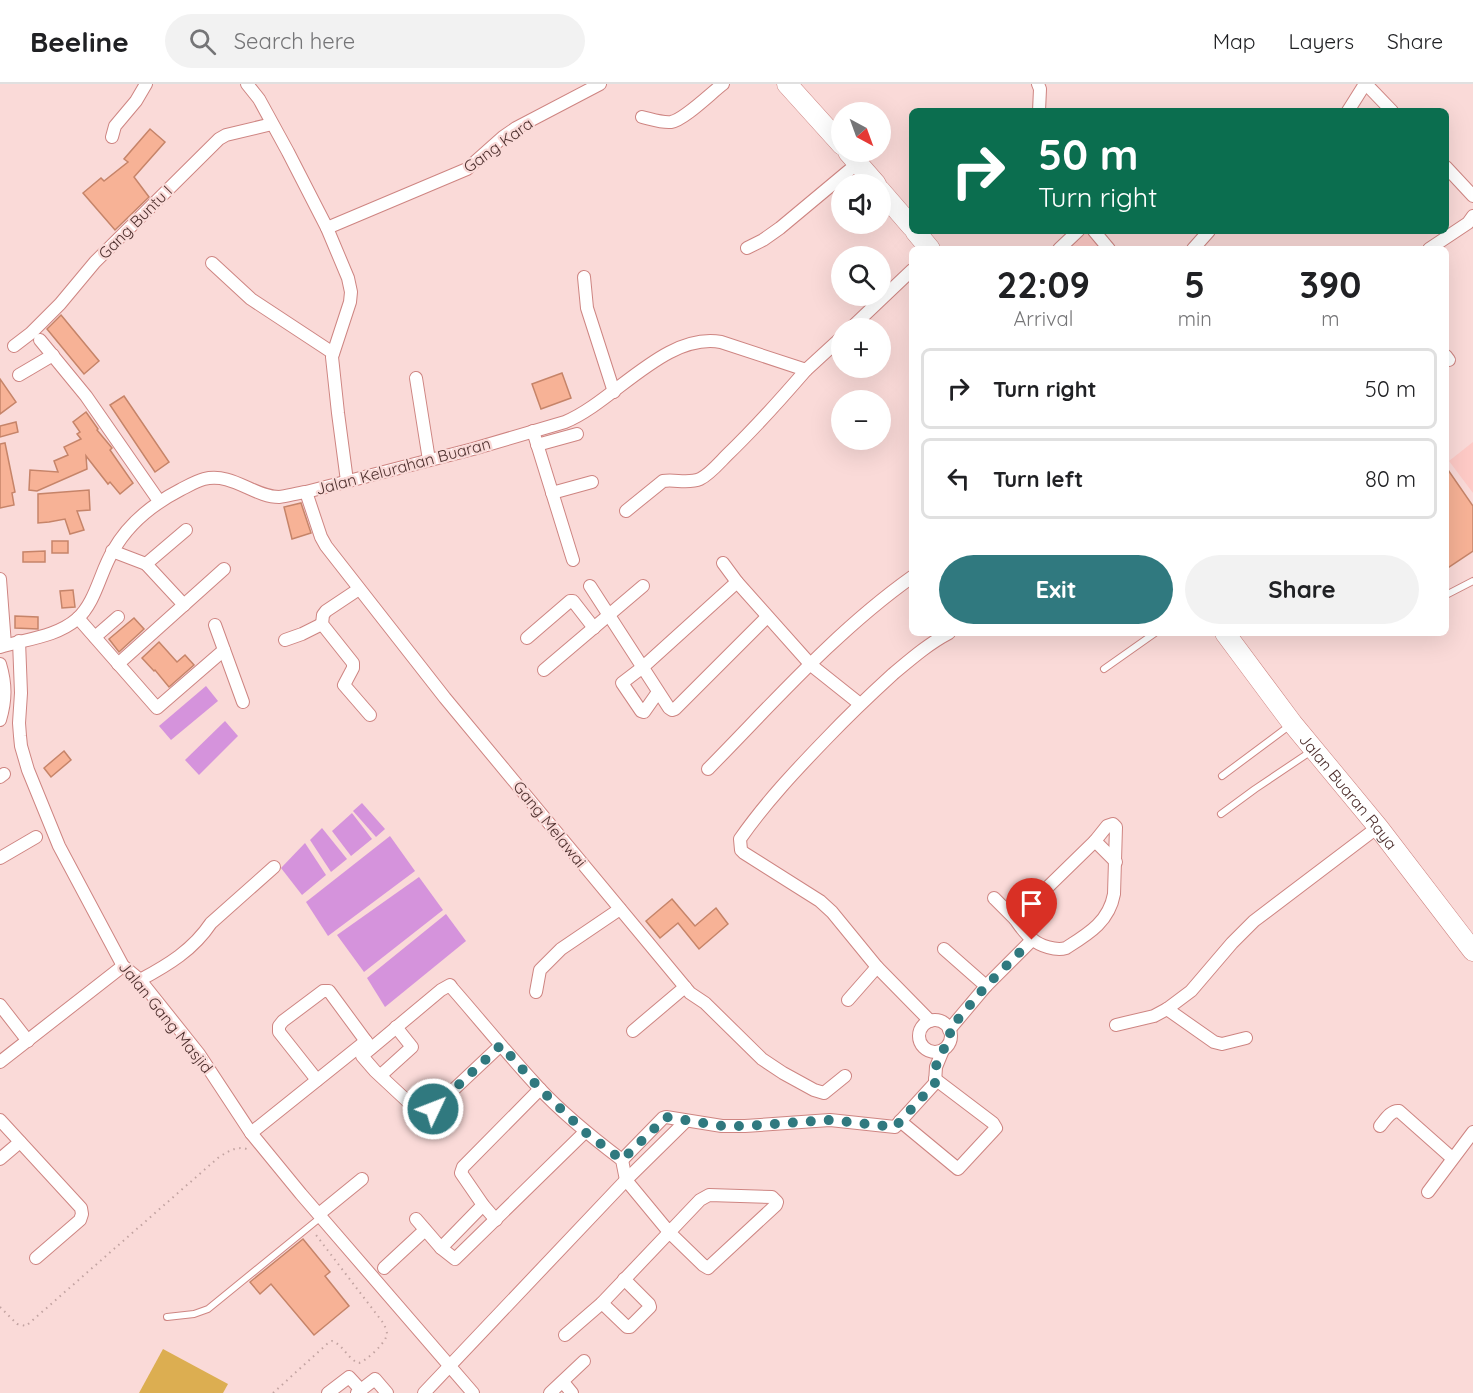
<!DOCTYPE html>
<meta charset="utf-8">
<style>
body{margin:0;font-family:Quicksand,sans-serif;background:#f2f2f2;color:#202124;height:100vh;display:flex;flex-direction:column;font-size:22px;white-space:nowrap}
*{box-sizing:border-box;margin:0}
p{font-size:20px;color:#757577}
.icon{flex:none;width:33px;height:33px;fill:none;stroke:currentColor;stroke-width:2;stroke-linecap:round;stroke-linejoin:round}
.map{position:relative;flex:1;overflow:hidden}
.details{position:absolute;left:909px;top:162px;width:540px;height:390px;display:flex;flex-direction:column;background:#fff;border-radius:9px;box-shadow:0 6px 24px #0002}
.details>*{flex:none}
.guide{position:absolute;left:909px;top:24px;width:540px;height:126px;border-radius:9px;box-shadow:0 6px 24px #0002;background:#0b6e4f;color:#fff;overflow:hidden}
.needle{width:39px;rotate:139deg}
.controls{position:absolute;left:831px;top:18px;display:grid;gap:12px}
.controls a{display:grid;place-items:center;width:60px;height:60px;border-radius:50%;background:#fff;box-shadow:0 6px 24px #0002;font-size:30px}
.pin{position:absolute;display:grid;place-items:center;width:51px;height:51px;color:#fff;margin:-62px -26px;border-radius:50% 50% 50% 0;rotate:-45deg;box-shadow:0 0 6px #0007}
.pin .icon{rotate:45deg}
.me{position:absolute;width:66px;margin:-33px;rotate:47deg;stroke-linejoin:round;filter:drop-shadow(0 0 4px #0008)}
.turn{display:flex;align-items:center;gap:21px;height:126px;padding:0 30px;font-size:27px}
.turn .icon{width:78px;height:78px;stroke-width:2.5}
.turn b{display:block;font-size:42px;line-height:51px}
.eta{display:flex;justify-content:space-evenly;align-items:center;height:102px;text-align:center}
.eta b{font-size:36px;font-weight:700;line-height:42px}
.primary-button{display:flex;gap:12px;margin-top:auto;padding:12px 30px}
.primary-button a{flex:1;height:69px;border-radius:36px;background:#30797f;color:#fff;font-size:24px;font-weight:700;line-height:69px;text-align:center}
.primary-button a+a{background:#f2f2f2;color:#202124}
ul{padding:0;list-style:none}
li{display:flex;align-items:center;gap:18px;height:81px;margin:0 12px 9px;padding:0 18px;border:3px solid #e0e0e0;border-radius:9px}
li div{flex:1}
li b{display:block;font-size:22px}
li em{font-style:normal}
header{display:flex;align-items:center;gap:36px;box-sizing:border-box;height:84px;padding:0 30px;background:#fff;border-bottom:2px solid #e0e0e0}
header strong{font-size:28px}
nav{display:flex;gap:33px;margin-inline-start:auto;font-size:21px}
.search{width:420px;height:54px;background:#f2f2f2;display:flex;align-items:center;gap:15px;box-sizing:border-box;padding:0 21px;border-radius:33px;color:#757577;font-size:22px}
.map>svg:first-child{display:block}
</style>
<header>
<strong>Beeline</strong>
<div class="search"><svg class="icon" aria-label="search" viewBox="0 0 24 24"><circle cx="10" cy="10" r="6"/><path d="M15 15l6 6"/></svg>Search here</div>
<nav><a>Map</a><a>Layers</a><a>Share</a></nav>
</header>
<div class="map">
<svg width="1473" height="1309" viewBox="0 0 1473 1309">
<rect width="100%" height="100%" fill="#fadad8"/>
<g fill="#fecac6">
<path d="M1077 147H1088L1102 165H1056Z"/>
<path d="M1473 358V409L1449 377Z"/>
</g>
<path fill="#dcae51" d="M163 1265 228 1300 223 1309H139Z"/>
<g fill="#d593dc">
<path d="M206 602 218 617 171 656 159 642Z"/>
<path d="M225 637 238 652 199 691 185 676Z"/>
<path d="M362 719 385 745 376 753 353 727Z"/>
<path d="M352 729 372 755 351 772 332 747Z"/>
<path d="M322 744 347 775 331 788 310 756Z"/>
<path d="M390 752 415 787 328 852 306 818Z"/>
<path d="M305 759 326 791 302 811 281 784Z"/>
<path d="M419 793 443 826 364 888 337 851Z"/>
<path d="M446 830 466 857 385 923 367 894Z"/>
</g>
<g fill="#f7b296" stroke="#c68469" stroke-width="1.5">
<path d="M150 45 165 58 134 93 149 113 115 146 83 109 101 94 104 97 128 78 124 75Z"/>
<path d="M61 231 99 277 84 290 47 245Z"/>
<path d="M562 289 571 314 541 325 532 300Z"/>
<path d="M0 295 16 318 0 330Z"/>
<path d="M124 312 169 378 155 388 110 321Z"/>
<path d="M86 328 98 345 97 346 112 364 110 366 133 399 120 410 110 398 108 400 86 372 87 385 37 407 29 406 30 386 58 388 54 377 68 371 64 363 81 355 77 350 80 348 73 338Z"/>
<path d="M16 338 18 348 0 353V342Z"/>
<path d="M5 359 15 408 12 409 14 421 0 424V360Z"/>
<path d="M1446 383 1473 422V467L1446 485Z"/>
<path d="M89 406 90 426 77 427 84 446 70 450 65 435 49 438 38 439V410Z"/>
<path d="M301 419 311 449 292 455 284 423Z"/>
<rect x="52" y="457" width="16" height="12"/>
<path d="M45 467V478H23V468Z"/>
<path d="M73 506 75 523 62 524 60 507Z"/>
<path d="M15 532 38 533V545L15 544Z"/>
<path d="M134 534 144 545 119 568 109 555Z"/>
<path d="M159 558 177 578 185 571 194 581 169 603 155 586 154 587 142 574Z"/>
<path d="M64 667 71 676 51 693 44 684Z"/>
<path d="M672 815 695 842 716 824 728 840 699 865 678 839 660 854 646 837Z"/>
<path d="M303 1155 330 1188 325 1192 349 1222 314 1251 271 1200 260 1210 250 1198Z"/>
</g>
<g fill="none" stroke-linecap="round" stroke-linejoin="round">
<g stroke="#ce8582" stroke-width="8">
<g id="lane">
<path d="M1446 511 1473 497"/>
<path d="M1104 585 1155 549"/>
<path d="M1222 692 1289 642"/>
<path d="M1221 730 1255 705 1310 668"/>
<path d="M167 1233 194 1230 208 1225 321 1133"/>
</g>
</g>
<g stroke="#ce8582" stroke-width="14">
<g id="street">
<path d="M247 0 259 15 288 68 327 144 348 194 351 208 350 218 332 273 338 329 347 397"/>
<path d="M1038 0 1040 5 1039 27"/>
<path d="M1366 0 1392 27"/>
<path d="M1348 27 1365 0"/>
<path d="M642 33C651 35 662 39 671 38 684 36 711 9 723 0"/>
<path d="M112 53 115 42 136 17 146 0"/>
<path d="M1446 83 1473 112"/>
<path d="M327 144 467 85 503 53 516 44 600 0"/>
<path d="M1094 147 1109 165"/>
<path d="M747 164 763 156 780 144 858 79"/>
<path d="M1059 165 1078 147"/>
<path d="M1193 165 1209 147"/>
<path d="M1429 165 1468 139 1473 132"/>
<path d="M212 179 251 215 333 269"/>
<path d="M584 193 587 224 614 308"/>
<path d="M851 244 912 186"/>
<path d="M40 256 86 312 159 417"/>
<path d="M14 262 31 249 60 220 95 178 219 55 226 51 272 40"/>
<path d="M1446 272 1449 276"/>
<path d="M19 291 53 271"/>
<path d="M416 294 429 376"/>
<path d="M533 347 573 476"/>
<path d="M537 361 577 350"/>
<path d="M306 408 321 453 326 462 445 614 690 909 705 919 762 975 783 989 814 1006 824 1009 845 992"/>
<path d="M552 409 592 398"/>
<path d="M626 427 663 397C675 395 688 400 700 395 710 390 719 379 727 371 755 344 781 315 806 286"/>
<path d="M112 467 146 480 184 521"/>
<path d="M723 479 737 498 811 581 860 620"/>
<path d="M146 480 186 446"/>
<path d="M0 495 5 561"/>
<path d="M590 502 669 624 672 626 675 625 767 533"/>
<path d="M359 505 326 527 323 531 322 540 353 579V584L344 601 370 631"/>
<path d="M78 534 157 624 224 566"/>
<path d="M215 541 243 618"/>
<path d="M95 553 118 533"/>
<path d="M527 554 570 517H573L594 544"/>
<path d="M285 556 302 550 322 540"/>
<path d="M19 557 21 609 19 639 20 652 21 662 28 686 59 762 123 882 140 896 199 970 251 1049 301 1110 473 1309"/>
<path d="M0 563C26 555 56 553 77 535 96 518 100 488 113 467 128 440 153 420 180 406 188 402 196 397 204 395 232 388 254 413 279 413 288 412 297 409 306 408L473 365 565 338C614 318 665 248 721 258L806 286 842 253"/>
<path d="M0 580C6 600 6 616 0 636"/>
<path d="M118 580 224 485"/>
<path d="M544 586 643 502"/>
<path d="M658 608 644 628 641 627 622 599 643 583 737 498"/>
<path d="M708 685C773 619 836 547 912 493"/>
<path d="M0 693 4 690"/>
<path d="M1113 740 1116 743 1114 810C1109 838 1088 850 1066 864 1056 867 1040 862 1032 855 1025 850 1020 842 1015 835L1095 757 1107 742Z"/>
<path d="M1095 757 1116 778"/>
<path d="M0 774 36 753"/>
<path d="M994 814 1015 835"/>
<path d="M944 865 986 902"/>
<path d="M140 896C168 881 193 866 211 839L274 783"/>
<path d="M536 908 540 886 561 865 620 825"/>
<path d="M848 916 877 883"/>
<path d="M0 921 28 957"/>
<path d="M1167 925 1214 958 1222 960 1246 954"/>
<circle cx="935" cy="952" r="16"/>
<path d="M930 937 877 883 832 828 820 817 744 769 741 766 740 755C765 719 796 686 827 654 848 632 870 611 893 590 911 575 928 560 949 549"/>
<path d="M1116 941 1154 932 1167 925 1191 907 1232 859 1254 837 1378 743"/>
<path d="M949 946 986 902 1032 856"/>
<path d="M633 947 685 903"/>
<path d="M501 961 433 1025 427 1029 419 1028 375 987 362 972 441 906 450 901 452 904C481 937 509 972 539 1004 564 1031 593 1054 622 1076L626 1096 669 1148 703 1181 708 1184 776 1121 777 1118 772 1113 709 1111 700 1116 602 1219 565 1251"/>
<path d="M0 978 123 882"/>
<path d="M381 991 412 963 396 943"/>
<path d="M317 996 279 948V942L283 937 323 907H329L371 964"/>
<path d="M0 1036 81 1124 82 1130 80 1136 36 1174"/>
<path d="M900 1037 958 1085 996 1044 993 1039 935 995"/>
<path d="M1380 1042C1385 1036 1391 1026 1399 1027L1452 1074"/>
<path d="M251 1049 366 957"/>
<path d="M0 1075 20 1058"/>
<path d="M622 1076 663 1034 666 1033 722 1042H745L830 1036 895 1043 935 999 936 983 943 966"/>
<path d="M1428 1108 1473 1048"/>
<path d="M319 1130 362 1095"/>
<path d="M416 1135 441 1164 455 1175 585 1048"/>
<path d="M496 1136 483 1121 461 1089 463 1083 540 1005"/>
<path d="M441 1164 483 1121"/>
<path d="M384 1184 425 1146"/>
<path d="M602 1219 627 1243H630L650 1223 649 1220 624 1195"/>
<path d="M563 1298 572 1309"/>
<path d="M328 1309 349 1293 361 1306"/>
<path d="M357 1309 375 1295 387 1309"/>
<path d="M424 1309 626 1096 686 1037"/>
<path d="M550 1309 584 1277"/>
</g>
</g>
<g stroke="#ce8582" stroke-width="21">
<g id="primary">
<path d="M787 0 842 61"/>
<path d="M848 68 876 100"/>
<path d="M880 106 912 143"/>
<path d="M915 147 930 165"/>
<path id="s1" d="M1225 549 1292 639 1378 743 1473 867"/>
</g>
</g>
<g stroke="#c2a3a1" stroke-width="2" stroke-dasharray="1.5 4.5" stroke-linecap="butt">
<path d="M0 1223 17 1240 26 1242 219 1073C229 1067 236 1062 247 1065"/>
<path d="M273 1309 327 1260 332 1257C344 1261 347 1275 359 1279 367 1276 386 1259 387 1250 387 1247 385 1243 384 1240L316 1151"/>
</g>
<use href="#lane" stroke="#fff" stroke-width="6"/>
<use href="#street" stroke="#fff" stroke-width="12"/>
<use href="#primary" stroke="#fff" stroke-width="20"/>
</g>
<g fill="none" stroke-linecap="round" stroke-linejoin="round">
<path stroke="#30797f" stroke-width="10" stroke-dasharray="0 18" d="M433 1025 501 961 540 1005 585 1048 622 1076 666 1033 722 1042H745L830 1036 895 1043 935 999 936 982 943 966 950 957 951 952 949 946 986 902 1032 856"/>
</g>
<g text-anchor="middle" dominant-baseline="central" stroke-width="4.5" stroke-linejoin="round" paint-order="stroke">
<g font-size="16" fill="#4e302e" stroke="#fadad8">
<text transform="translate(498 61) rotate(-36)">Gang Kara</text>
<text transform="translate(135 138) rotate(-45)">Gang Buntu I</text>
<text transform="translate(403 382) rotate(-15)">Jalan Kelurahan Buaran</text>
<text stroke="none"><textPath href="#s1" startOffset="201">Jalan Buaran Raya</textPath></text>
<text transform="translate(550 740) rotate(51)">Gang Melawai</text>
<text transform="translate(166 933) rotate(51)">Jalan Gang Masjid</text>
</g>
</g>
</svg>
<div class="controls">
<a><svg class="needle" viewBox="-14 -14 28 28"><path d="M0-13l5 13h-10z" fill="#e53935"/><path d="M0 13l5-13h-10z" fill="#757577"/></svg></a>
<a><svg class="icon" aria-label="sound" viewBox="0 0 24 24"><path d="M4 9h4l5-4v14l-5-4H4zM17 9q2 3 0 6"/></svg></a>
<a><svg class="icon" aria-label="search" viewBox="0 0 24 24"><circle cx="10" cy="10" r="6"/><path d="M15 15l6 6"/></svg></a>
<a>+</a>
<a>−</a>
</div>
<div class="pin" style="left:1032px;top:856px;background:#d93025"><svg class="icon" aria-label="arrive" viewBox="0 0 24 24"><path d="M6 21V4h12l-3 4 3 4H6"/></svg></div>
<svg class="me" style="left:433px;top:1025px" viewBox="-20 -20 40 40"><circle r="17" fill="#30797f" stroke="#fff" stroke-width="3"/><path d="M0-11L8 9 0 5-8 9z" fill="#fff"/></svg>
<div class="guide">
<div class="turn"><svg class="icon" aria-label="right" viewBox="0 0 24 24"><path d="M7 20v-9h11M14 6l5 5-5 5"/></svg><div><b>50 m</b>Turn right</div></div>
</div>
<section class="details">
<div class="eta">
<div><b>22:09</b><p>Arrival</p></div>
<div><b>5</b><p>min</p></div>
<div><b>390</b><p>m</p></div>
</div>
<ul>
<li><svg class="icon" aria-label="right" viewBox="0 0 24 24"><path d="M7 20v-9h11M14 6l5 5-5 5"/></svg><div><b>Turn right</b></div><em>50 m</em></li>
<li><svg class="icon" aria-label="left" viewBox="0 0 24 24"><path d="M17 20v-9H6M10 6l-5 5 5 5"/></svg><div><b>Turn left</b></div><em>80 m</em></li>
</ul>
<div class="primary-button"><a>Exit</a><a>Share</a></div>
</section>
</div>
